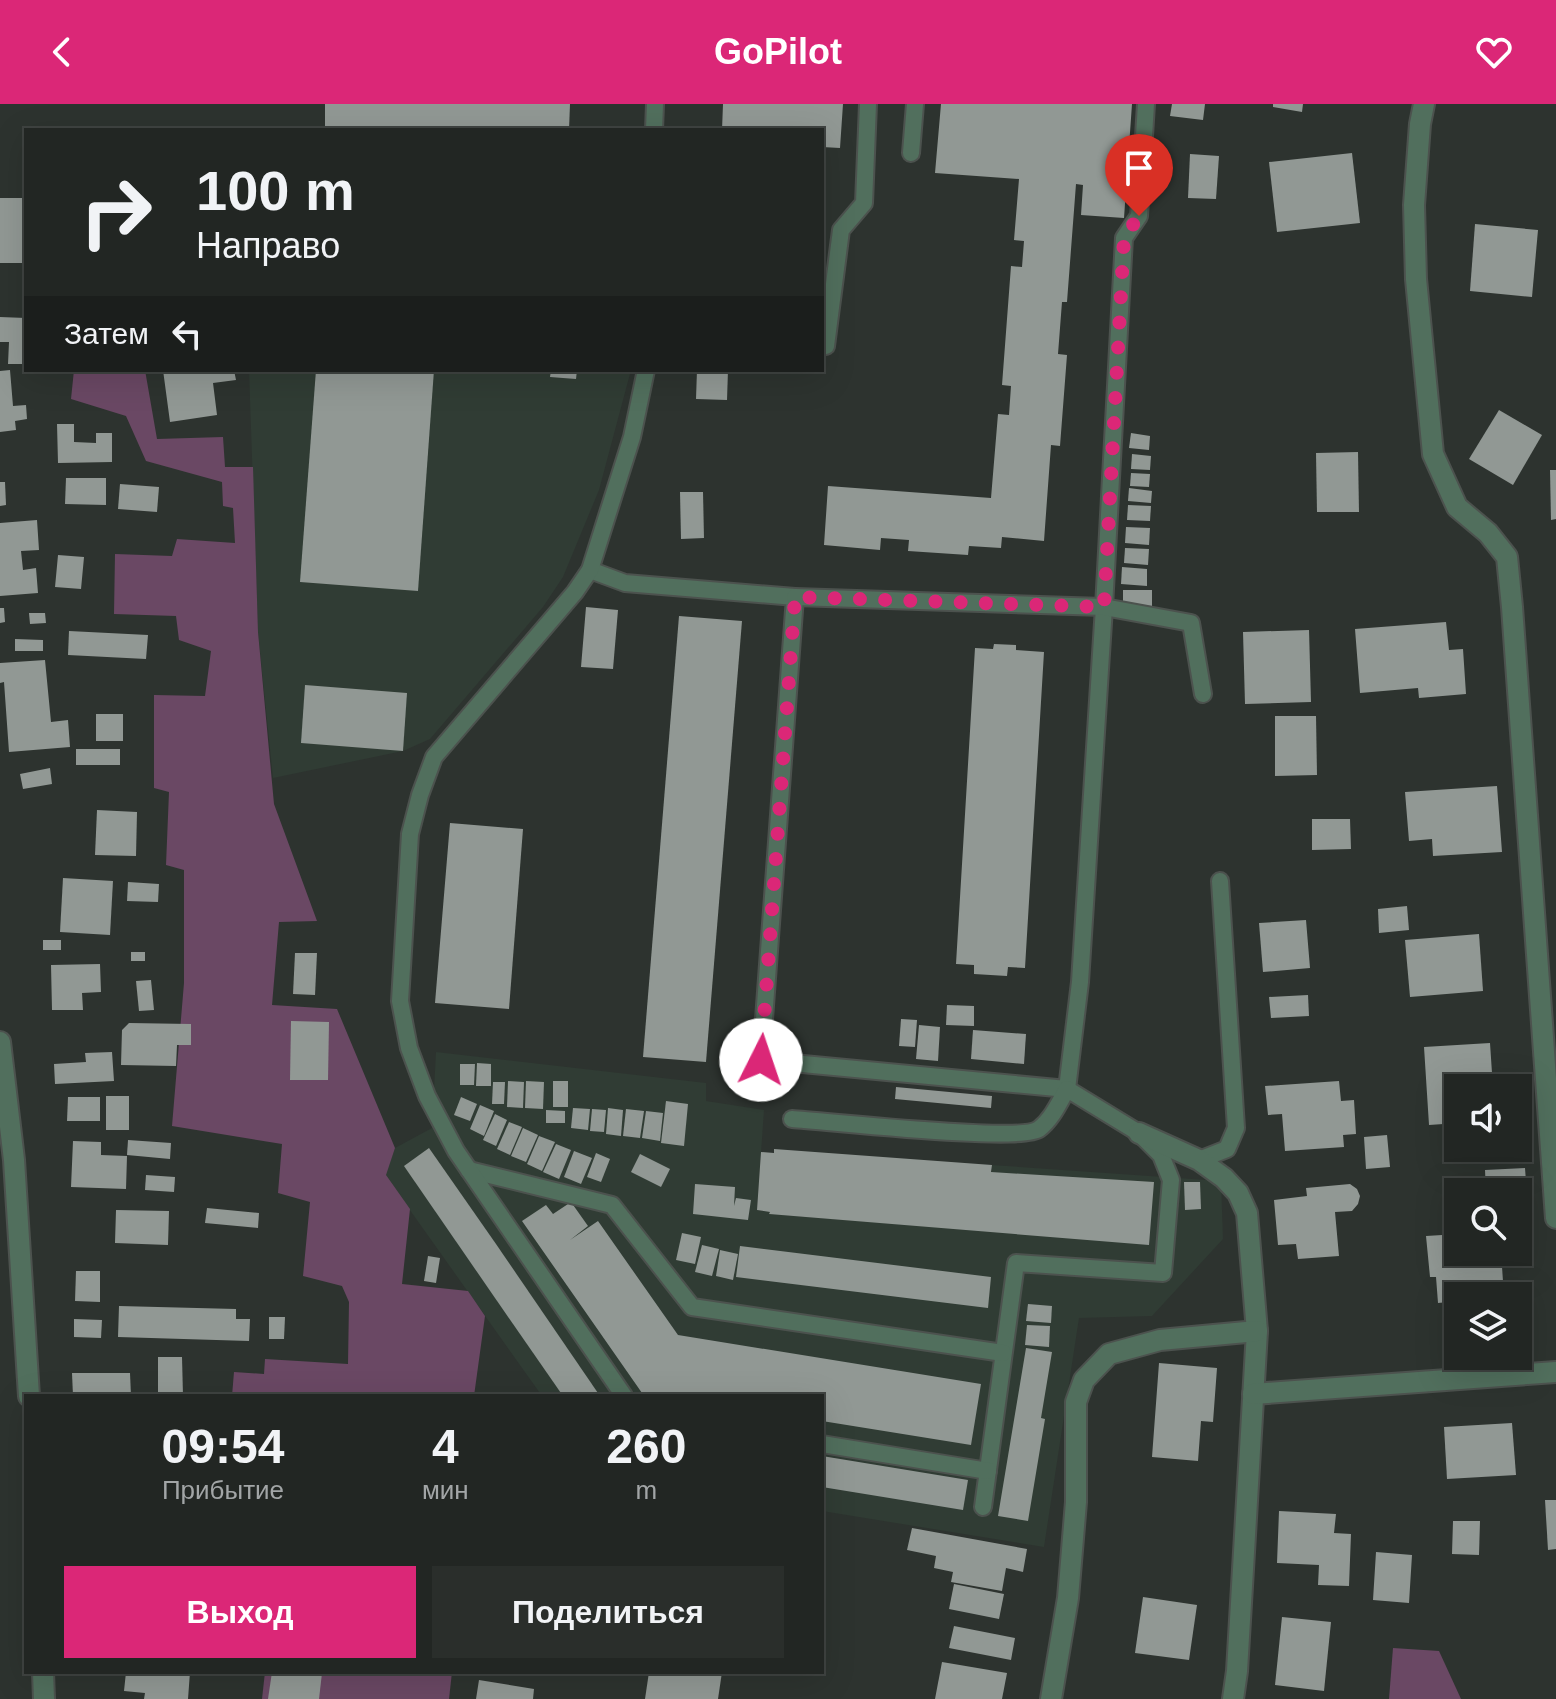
<!DOCTYPE html>
<html lang="ru">
<meta charset="utf-8">
<style>
body{margin:0;font-family:Helvetica,sans-serif;background:#2a2e2b;color:#f1f3f6;height:100vh;display:flex;flex-direction:column;font-size:30px;white-space:nowrap}
*{box-sizing:border-box;margin:0}
p{font-size:26px;color:#a2a5a6}
.icon{flex:none;width:44px;height:44px;fill:none;stroke:currentColor;stroke-width:2;stroke-linecap:round;stroke-linejoin:round}
.map{position:relative;flex:1;overflow:hidden}
.panel{position:absolute;left:24px;top:1290px;width:800px;height:280px;display:flex;flex-direction:column;background:#222623;border-radius:0px;box-shadow:0 8px 32px #0002,0 0 0 2px #3f4341}
.panel>*{flex:none}
.banner{position:absolute;left:24px;top:24px;width:800px;height:244px;border-radius:0px;box-shadow:0 8px 32px #0002,0 0 0 2px #3f4341;background:#222623;color:#f1f3f6;overflow:hidden}
.buttons{position:absolute;left:1444px;top:970px;display:grid;gap:16px}
.buttons a{display:grid;place-items:center;width:88px;height:88px;border-radius:0px;background:#222623;box-shadow:0 8px 32px #0002,0 0 0 2px #3f4341;font-size:40px}
.pin{position:absolute;display:grid;place-items:center;width:68px;height:68px;color:#fff;margin:-82px -34px;border-radius:50% 50% 50% 0;rotate:-45deg;box-shadow:0 0 8px #0007}
.pin .icon{rotate:45deg}
.me{position:absolute;width:88px;margin:-44px;rotate:4deg;stroke-linejoin:round;filter:drop-shadow(0 0 6px #0008)}
.turn{display:flex;align-items:center;gap:28px;height:168px;padding:0 40px;font-size:36px}
.turn .icon{width:104px;height:104px;stroke-width:2.5}
.turn b{display:block;font-size:56px;line-height:68px}
.then{display:flex;align-items:center;height:76px;padding:0 40px;background:#0003;gap:16px;font-size:30px}
.eta{display:flex;justify-content:space-evenly;align-items:center;height:136px;text-align:center}
.eta b{font-size:48px;font-weight:700;line-height:56px}
.action{display:flex;gap:16px;margin-top:auto;padding:16px 40px}
.action a{flex:1;height:92px;border-radius:0px;background:#db2777;color:#fff;font-size:32px;font-weight:700;line-height:92px;text-align:center}
.action a+a{background:#2a2e2b;color:#f1f3f6}
header{display:flex;justify-content:space-between;align-items:center;height:104px;padding:0 40px;background:#db2777;color:#fff;font-size:36px;font-weight:700}
.map>svg:first-child{display:block}
</style>
<header><svg class="icon" aria-label="back" viewBox="0 0 24 24"><path d="M15 5l-7 7 7 7"/></svg>GoPilot<svg class="icon" aria-label="heart" viewBox="0 0 24 24"><path d="M12 20l-8-8c-3-5 5-10 8-4 3-6 11-1 8 4z"/></svg></header>
<div class="map">
<svg width="1556" height="1595" viewBox="0 0 1556 1595">
<rect width="100%" height="100%" fill="#2d332f"/>
<g fill="#303c34">
<path d="M249 266H631L599 386 563 473 543 503 430 635 403 647 273 674 258 528Z"/>
<path d="M436 948 706 979V997L764 1006 757 1106 770 1108V1110L986 1127 992 1061 1221 1077 1223 1135 1152 1212 1079 1214 1044 1443 822 1407V1292H542L385 1071 395 1044 432 1024Z"/>
</g>
<g fill="#6a4864">
<path d="M74 266H145L157 335 223 333 225 363H253L258 528 274 700 317 817 279 818 272 901 337 905 395 1044 386 1071 410 1105 402 1180 468 1187 485 1212 474 1292H232L234 1268 264 1270 265 1255 348 1260 349 1198 342 1182 303 1172 310 1098 278 1089 282 1040 172 1022 184 879V766L166 761 169 688 154 684V591L205 592 211 547 179 536 176 512 114 510 115 450 172 452 177 435 235 439 233 404 223 402 222 378 146 357 126 312 71 295Z"/>
<path d="M1393 1544 1439 1547 1461 1595H1389Z"/>
<path d="M265 1568H452L449 1595H262Z"/>
</g>
<g fill="#919894">
<path d="M325 0H570L569 26H325Z"/>
<path d="M723 0H843L840 44 822 43V26H722Z"/>
<path d="M941 0H1132L1124 114 1081 111 1083 81 1076 80 1067 198H1062L1058 250 1067 251 1060 342 1051 341 1044 437 1002 433 1001 444 969 442 968 451 908 447 909 436 881 434 880 446 824 441 828 382 991 394 998 310 1009 311 1011 282 1002 281 1011 162 1022 163 1024 137 1014 136 1019 75 935 69Z"/>
<path d="M1172 0H1205L1203 16 1170 12Z"/>
<path d="M1273 0H1303L1302 8 1273 3Z"/>
<path d="M1352 49 1360 119 1277 128 1269 58Z"/>
<path d="M1190 50 1219 52 1216 95 1188 94Z"/>
<rect x="0" y="94" width="26" height="65"/>
<path d="M1475 120 1538 126 1532 193 1470 187Z"/>
<path d="M0 213 26 214V260H8L9 238H0Z"/>
<path d="M10 266 13 302 26 301 27 315 15 317 16 326 0 328V267Z"/>
<path d="M163 266H234L236 276 213 279 217 311 170 318Z"/>
<path d="M316 266H434L418 487 300 478Z"/>
<path d="M551 266H577L576 275 550 273Z"/>
<path d="M697 266H728L727 296 696 295Z"/>
<path d="M1499 306 1542 331 1513 381 1469 355Z"/>
<path d="M57 320H74V338L96 339V329H112V358L58 359Z"/>
<path d="M1131 329 1150 332 1149 346 1129 344Z"/>
<path d="M1358 348 1359 408H1317L1316 349Z"/>
<path d="M1132 350 1151 352 1150 366 1131 365Z"/>
<path d="M1550 366H1556V415L1551 416Z"/>
<path d="M1131 369 1150 370 1149 383 1130 382Z"/>
<path d="M66 374H106V401L65 400Z"/>
<path d="M0 378H5L6 401 0 402Z"/>
<path d="M120 380 159 383 157 408 118 405Z"/>
<path d="M1129 384 1152 387 1151 399 1128 397Z"/>
<path d="M680 388H703L704 434 681 435Z"/>
<path d="M1128 401 1151 402 1150 417 1127 416Z"/>
<path d="M37 416 39 446 21 447 23 466 36 464 38 489 0 492V419Z"/>
<path d="M1126 423 1150 424 1149 441 1125 439Z"/>
<path d="M1125 444 1149 445 1148 461 1124 459Z"/>
<path d="M58 451 84 453 81 485 55 483Z"/>
<path d="M1122 463 1147 465V482L1121 480Z"/>
<rect x="1123" y="486" width="29" height="18"/>
<path d="M586 503 618 506 613 565 581 563Z"/>
<path d="M0 504H4L5 518 0 519Z"/>
<path d="M29 509H45L46 519 30 520Z"/>
<path d="M679 512 742 517 706 958 643 953Z"/>
<path d="M1446 518 1449 546 1463 545 1466 590 1419 594 1418 584 1360 589 1355 525Z"/>
<path d="M1309 526 1311 598 1245 600 1243 528Z"/>
<path d="M69 527 148 531 146 555 68 551Z"/>
<path d="M15 535 43 536V547H15Z"/>
<path d="M994 540 1016 541V546L1044 548 1025 864 1008 863 1007 872 974 870V861L956 860 975 544 993 545Z"/>
<path d="M45 556 51 618 68 616 70 643 9 648 4 578 0 579V559Z"/>
<path d="M305 581 407 589 403 647 301 639Z"/>
<rect x="96" y="610" width="27" height="27"/>
<path d="M1275 612H1316L1317 671 1275 672Z"/>
<rect x="76" y="645" width="44" height="16"/>
<path d="M50 664 52 680 23 685 20 670Z"/>
<path d="M1497 682 1502 748 1433 752 1432 735 1409 737 1405 688Z"/>
<path d="M97 706 137 708 136 752 95 751Z"/>
<path d="M1312 715H1350L1351 745 1312 746Z"/>
<path d="M450 719 523 725 509 905 435 899Z"/>
<path d="M63 774 113 777 110 831 60 828Z"/>
<path d="M128 778 159 780 158 798 127 797Z"/>
<path d="M1407 802 1409 826 1379 829 1378 805Z"/>
<path d="M1306 816 1310 864 1263 868 1259 819Z"/>
<path d="M1479 830 1483 887 1410 893 1405 836Z"/>
<rect x="43" y="836" width="18" height="10"/>
<rect x="131" y="848" width="14" height="9"/>
<path d="M295 849H317L315 891 293 890Z"/>
<path d="M100 860 101 888 82 889 83 906H52L51 861Z"/>
<path d="M151 876 154 906 139 907 136 877Z"/>
<path d="M1308 891 1309 912 1271 914 1269 893Z"/>
<path d="M947 901 974 902V922L946 921Z"/>
<path d="M901 915 917 916 915 943 899 942Z"/>
<path d="M291 917 329 918 328 976H290Z"/>
<path d="M129 919 191 920V941H177L176 962 121 961 122 926Z"/>
<path d="M919 921 940 923 938 957 916 955Z"/>
<path d="M973 926 1026 930 1024 960 971 955Z"/>
<path d="M1490 939 1493 984H1458V1019L1429 1021 1424 943Z"/>
<path d="M112 948 114 977 55 980 54 960 86 958 85 949Z"/>
<path d="M477 959 491 960V982H476Z"/>
<path d="M460 960H475L474 981H460Z"/>
<path d="M508 977 524 978 523 1004 507 1003Z"/>
<path d="M526 977 544 978 543 1005 525 1004Z"/>
<rect x="553" y="977" width="15" height="26"/>
<path d="M1339 977 1341 997 1354 996 1356 1030 1343 1031 1344 1043 1285 1047 1282 1010 1268 1011 1265 982Z"/>
<path d="M493 978H505L504 1000H492Z"/>
<path d="M896 983 992 992 991 1004 895 995Z"/>
<rect x="106" y="992" width="23" height="34"/>
<path d="M68 993H100V1017H67Z"/>
<path d="M461 993 477 1000 470 1017 454 1011Z"/>
<path d="M666 997 688 1000 684 1042 661 1039Z"/>
<path d="M480 1001 494 1007 484 1032 470 1025Z"/>
<path d="M573 1004 590 1005 588 1026 571 1024Z"/>
<path d="M608 1004 623 1006 621 1032 606 1030Z"/>
<path d="M592 1005 606 1006 604 1028 590 1027Z"/>
<path d="M626 1005 644 1007 640 1034 623 1032Z"/>
<path d="M546 1006 565 1007V1019H546Z"/>
<path d="M646 1007 663 1009 660 1037 642 1034Z"/>
<path d="M495 1010 507 1016 496 1042 483 1036Z"/>
<path d="M509 1018 522 1023 510 1051 497 1045Z"/>
<path d="M523 1024 538 1031 526 1058 511 1052Z"/>
<path d="M1387 1031 1390 1063 1366 1065 1364 1033Z"/>
<path d="M539 1032 555 1038 542 1067 527 1060Z"/>
<path d="M128 1036 171 1039 170 1055 127 1051Z"/>
<path d="M73 1037 101 1038V1051L127 1052 126 1085 71 1083Z"/>
<path d="M556 1040 571 1046 559 1075 543 1068Z"/>
<path d="M429 1044 496 1140 600 1292H563L504 1207 404 1062Z"/>
<path d="M774 1045 992 1061 991 1068 1154 1078 1149 1141 769 1110 770 1108 757 1106 761 1048 774 1049Z"/>
<path d="M574 1047 592 1054 581 1080 564 1073Z"/>
<path d="M596 1049 610 1055 601 1078 587 1073Z"/>
<path d="M640 1050 670 1065 661 1083 631 1068Z"/>
<path d="M1525 1064 1528 1105 1518 1106V1088H1486L1485 1066Z"/>
<path d="M146 1071 175 1073 174 1088 145 1086Z"/>
<path d="M1184 1078H1200L1201 1105 1185 1106Z"/>
<path d="M695 1080 735 1083 734 1102 736 1094 751 1096 748 1116 693 1110Z"/>
<path d="M1350 1080 1357 1085 1360 1092 1358 1100 1352 1107 1335 1108 1339 1152 1298 1155 1296 1140 1278 1141 1274 1096 1307 1092 1306 1084Z"/>
<path d="M571 1098 588 1122 570 1136 598 1117 678 1231 981 1280 971 1341 822 1317V1292H663L642 1289 522 1117 546 1101 553 1110Z"/>
<path d="M207 1104 259 1109 258 1124 205 1119Z"/>
<path d="M116 1106 169 1107 168 1141 115 1139Z"/>
<path d="M682 1129 701 1133 695 1160 676 1156Z"/>
<path d="M1458 1130V1148H1501L1504 1192H1458V1197L1438 1199 1436 1173H1430L1426 1132Z"/>
<path d="M702 1141 719 1145 712 1172 695 1168Z"/>
<path d="M740 1142 991 1173 988 1204 736 1173Z"/>
<path d="M720 1146 738 1150 733 1176 716 1172Z"/>
<path d="M428 1152 440 1154 436 1179 424 1177Z"/>
<path d="M76 1167H100V1198L75 1197Z"/>
<path d="M1028 1200 1052 1202 1051 1219 1026 1217Z"/>
<path d="M119 1202 236 1205V1215H250L249 1237 118 1233Z"/>
<path d="M269 1213H285L284 1235H269Z"/>
<path d="M74 1215 102 1216 101 1234 74 1233Z"/>
<path d="M1027 1221 1050 1222 1049 1243 1025 1241Z"/>
<path d="M1026 1244 1052 1248 1041 1314 1045 1315 1028 1417 998 1412Z"/>
<path d="M158 1253H182L183 1292H158Z"/>
<path d="M1159 1259 1217 1264 1213 1318 1201 1317 1198 1357 1152 1353Z"/>
<path d="M72 1269H130L131 1292H73Z"/>
<path d="M1512 1319 1516 1371 1447 1375 1444 1323Z"/>
<path d="M822 1352 968 1376 963 1406 822 1383Z"/>
<path d="M1545 1396H1556V1445L1548 1446Z"/>
<path d="M1279 1407 1336 1410 1334 1429 1351 1430 1349 1482 1318 1481 1319 1461 1277 1459Z"/>
<path d="M1453 1417H1480L1479 1451 1452 1450Z"/>
<path d="M912 1424 1027 1445 1023 1468 1006 1464 1002 1487 951 1478 953 1468 934 1464 936 1452 907 1446Z"/>
<path d="M1376 1448 1412 1451 1409 1499 1373 1496Z"/>
<path d="M954 1480 1004 1490 999 1515 949 1505Z"/>
<path d="M1143 1493 1197 1501 1189 1556 1135 1549Z"/>
<path d="M1282 1513 1331 1518 1324 1587 1275 1581Z"/>
<path d="M954 1522 1015 1534 1011 1556 949 1544Z"/>
<path d="M942 1558 1007 1569 1002 1595H935Z"/>
<path d="M126 1568H190L188 1595H144L145 1589 124 1587Z"/>
<path d="M272 1568 322 1569 319 1595H268Z"/>
<path d="M649 1568H722L718 1595H645Z"/>
<path d="M479 1576 534 1585 533 1595H476Z"/>
</g>
<g fill="none" stroke-linecap="round" stroke-linejoin="round">
<g stroke="#4c524e" stroke-width="20">
<g id="service">
<path d="M654 26 655 0"/>
<path d="M911 49 915 0"/>
<path d="M822 241 826 242 841 126 864 99 868 0"/>
<path d="M590 466 625 479 795 493 761 956 1067 985 1080 878 1104 503 1124 134 1139 112 1146 0"/>
<path d="M795 493 1104 503 1191 519 1203 590"/>
<path d="M792 1015C828 1017 1020 1039 1039 1025 1052 1015 1059 999 1067 985L1139 1029 1161 1051 1171 1076 1163 1169 1016 1159 983 1403"/>
<path d="M1199 1056 1227 1045 1236 1024 1220 777"/>
<path d="M469 1066 612 1101 692 1203 1003 1249"/>
<path d="M624 1292 456 1047 427 992 409 944 400 897 410 730 420 691 434 653 575 488 590 466 632 333 646 266"/>
<path d="M822 1340 988 1367"/>
</g>
</g>
<g stroke="#4c524e" stroke-width="24">
<g id="minor">
<path d="M1424 0 1420 20 1414 101 1416 175 1433 350 1457 403 1488 429 1507 453 1512 503 1556 1114"/>
<path d="M0 938 14 1056 29 1292"/>
<path d="M1139 1029 1199 1056 1224 1074 1238 1089 1247 1109 1257 1227 1237 1567 1233 1595"/>
<path d="M1253 1290 1556 1268"/>
<path d="M43 1568 44 1595"/>
<path d="M1051 1595 1068 1494 1076 1398V1298L1084 1276 1109 1250 1160 1236 1257 1227"/>
</g>
</g>
<use href="#service" stroke="#516f5d" stroke-width="16"/>
<use href="#minor" stroke="#516f5d" stroke-width="20"/>
</g>
<g fill="none" stroke-linecap="round" stroke-linejoin="round">
<path stroke="#db2777" stroke-width="14" stroke-dasharray="0 25.2" d="M761 956 795 493 1104 503 1124 134 1139 112"/>
</g>
</svg>
<div class="buttons">
<a><svg class="icon" aria-label="sound" viewBox="0 0 24 24"><path d="M4 9h4l5-4v14l-5-4H4zM17 9q2 3 0 6"/></svg></a>
<a><svg class="icon" aria-label="search" viewBox="0 0 24 24"><circle cx="10" cy="10" r="6"/><path d="M15 15l6 6"/></svg></a>
<a><svg class="icon" aria-label="layers" viewBox="0 0 24 24"><path d="M12 4l9 5-9 5-9-5zM3 14l9 5 9-5"/></svg></a>
</div>
<div class="pin" style="left:1139px;top:112px;background:#d93025"><svg class="icon" aria-label="arrive" viewBox="0 0 24 24"><path d="M6 21V4h12l-3 4 3 4H6"/></svg></div>
<svg class="me" style="left:761px;top:956px" viewBox="-20 -20 40 40"><circle r="19" fill="#fff"/><path d="M0-13L10 11 0 6-10 11z" fill="#db2777"/></svg>
<div class="banner">
<div class="turn"><svg class="icon" aria-label="right" viewBox="0 0 24 24"><path d="M7 20v-9h11M14 6l5 5-5 5"/></svg><div><b>100 m</b>Направо</div></div>
<div class="then">Затем<svg class="icon" aria-label="left" viewBox="0 0 24 24"><path d="M17 20v-9H6M10 6l-5 5 5 5"/></svg></div>
</div>
<section class="panel">
<div class="eta">
<div><b>09:54</b><p>Прибытие</p></div>
<div><b>4</b><p>мин</p></div>
<div><b>260</b><p>m</p></div>
</div>
<div class="action"><a>Выход</a><a>Поделиться</a></div>
</section>
</div>
